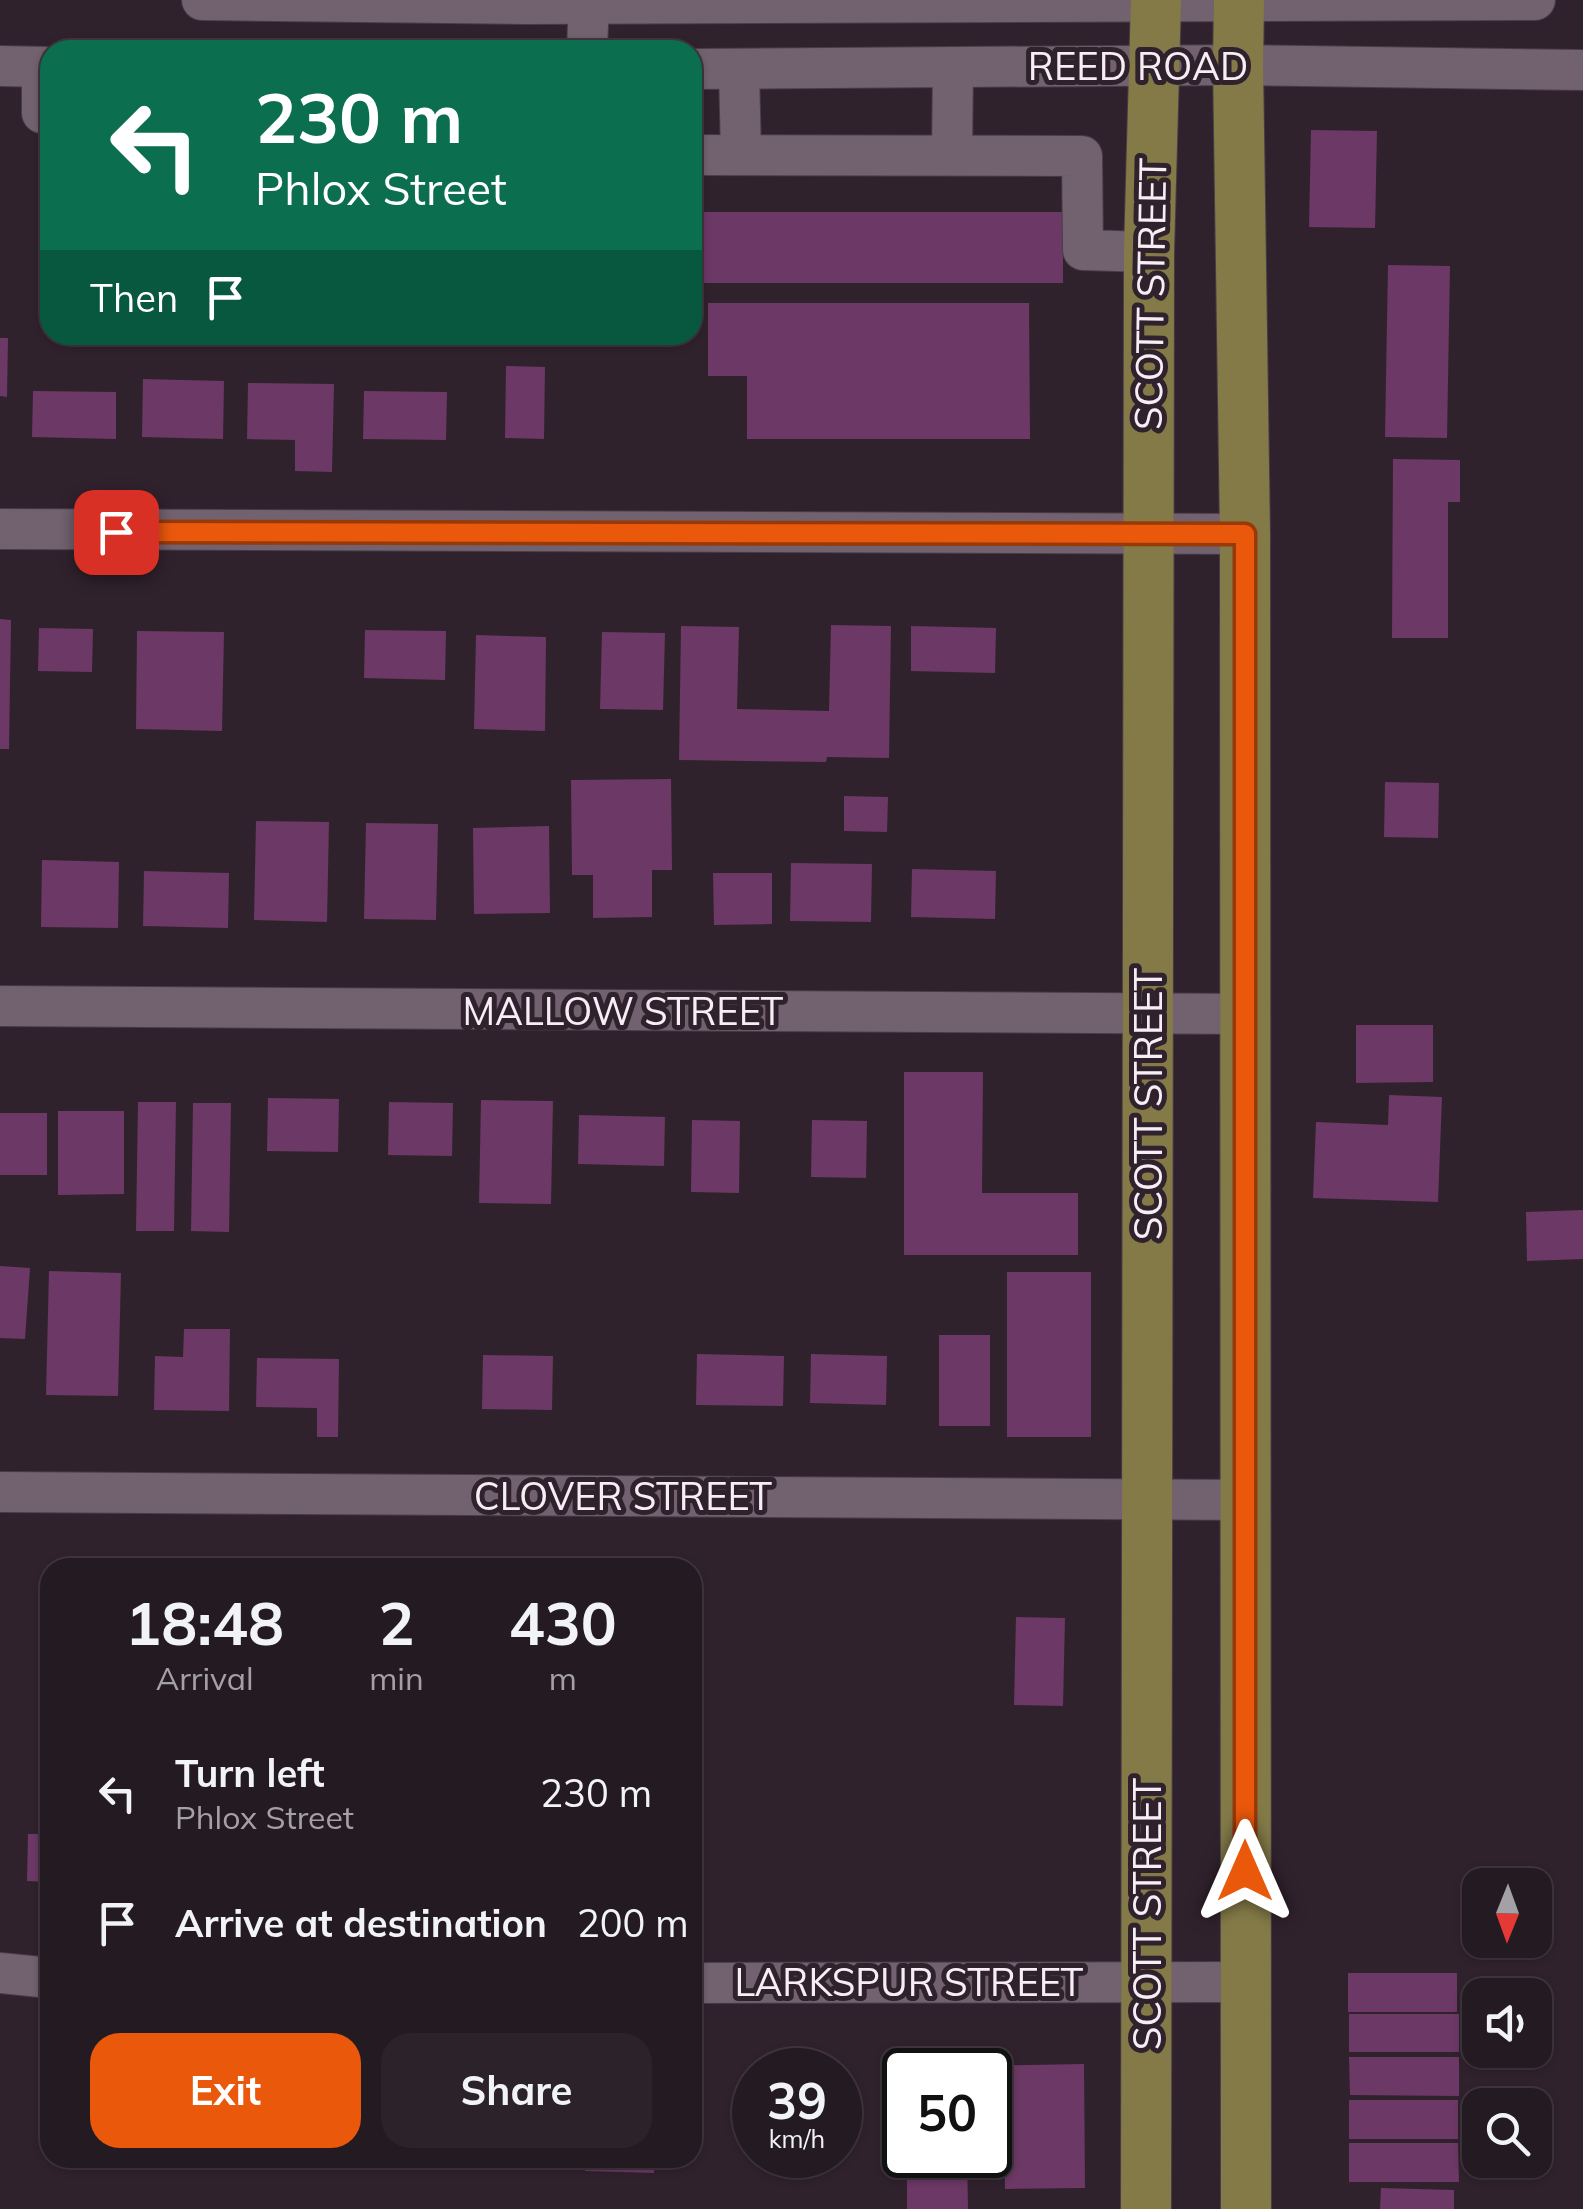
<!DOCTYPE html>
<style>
body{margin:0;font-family:Mulish,sans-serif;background:#2c232a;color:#f1f3f6;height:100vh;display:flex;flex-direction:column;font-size:38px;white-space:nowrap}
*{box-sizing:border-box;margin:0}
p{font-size:32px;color:#a3a1a5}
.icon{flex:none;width:55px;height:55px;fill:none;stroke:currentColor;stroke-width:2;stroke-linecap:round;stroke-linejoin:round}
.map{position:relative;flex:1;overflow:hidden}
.sheet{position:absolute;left:40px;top:1558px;width:662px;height:610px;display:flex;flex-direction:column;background:#241a22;border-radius:30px;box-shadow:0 2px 8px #0004,0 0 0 2px #413840}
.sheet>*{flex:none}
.banner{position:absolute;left:40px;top:40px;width:662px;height:305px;border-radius:30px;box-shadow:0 2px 8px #0004,0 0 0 2px #413840;background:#0b6e4f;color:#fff;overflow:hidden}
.needle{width:65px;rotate:181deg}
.buttons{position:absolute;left:1462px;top:1868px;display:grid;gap:20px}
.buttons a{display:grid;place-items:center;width:90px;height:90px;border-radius:20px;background:#241a22;box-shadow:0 2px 8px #0004,0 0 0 2px #413840;font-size:50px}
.speed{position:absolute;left:732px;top:2048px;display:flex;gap:20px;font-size:50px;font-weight:700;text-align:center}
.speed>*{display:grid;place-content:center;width:130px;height:130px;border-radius:50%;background:#241a22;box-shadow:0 2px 8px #0004,0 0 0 2px #413840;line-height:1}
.speed small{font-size:25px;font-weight:400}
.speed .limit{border:5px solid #111;border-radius:15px;background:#fff;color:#111}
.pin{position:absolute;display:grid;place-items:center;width:85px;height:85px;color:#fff;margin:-42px;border-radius:20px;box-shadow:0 5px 15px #0006}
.me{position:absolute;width:110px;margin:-55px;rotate:0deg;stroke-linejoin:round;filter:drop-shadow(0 0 8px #0008)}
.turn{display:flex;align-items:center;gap:35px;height:210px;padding:0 50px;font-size:45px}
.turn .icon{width:130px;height:130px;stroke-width:2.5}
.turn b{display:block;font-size:70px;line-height:85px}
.then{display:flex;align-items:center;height:95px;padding:0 50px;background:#0003;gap:20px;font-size:38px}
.eta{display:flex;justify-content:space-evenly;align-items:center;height:170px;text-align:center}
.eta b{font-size:60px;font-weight:700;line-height:70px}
.primary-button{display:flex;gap:20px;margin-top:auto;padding:20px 50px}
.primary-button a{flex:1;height:115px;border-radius:30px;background:#ea580c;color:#fff;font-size:40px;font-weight:700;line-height:115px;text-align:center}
.primary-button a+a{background:#2c232a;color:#f1f3f6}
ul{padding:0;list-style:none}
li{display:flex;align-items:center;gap:30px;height:130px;padding:0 50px}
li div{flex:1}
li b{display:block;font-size:38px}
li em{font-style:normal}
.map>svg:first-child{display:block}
</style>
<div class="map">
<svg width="1583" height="2209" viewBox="0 0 1583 2209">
<rect width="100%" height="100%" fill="#30222d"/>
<g fill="#6c3865">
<path d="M1311 130 1377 131 1375 228 1309 227Z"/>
<rect x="692" y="212" width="371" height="71"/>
<path d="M1388 265 1450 266 1447 438 1385 437Z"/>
<path d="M708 303H1029L1030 439H747V376H708Z"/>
<path d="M0 338H8L7 397 0 396Z"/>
<path d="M506 366 545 367 544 439 505 438Z"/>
<path d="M143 379 224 381 223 439 142 437Z"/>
<path d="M248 383 334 384 332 472 295 471V440L247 439Z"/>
<path d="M33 391 116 392V439L32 437Z"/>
<path d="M364 391 447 392 446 440 363 439Z"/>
<path d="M1393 459 1460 460V502H1448V638H1392Z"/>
<path d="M0 619 11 620 9 749H0Z"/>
<path d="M831 625 891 626 889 758 827 757 826 762 679 760 681 626 739 627 737 709 829 711Z"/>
<path d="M911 626 996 628 995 673 911 671Z"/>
<path d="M39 628 93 629 92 672 38 671Z"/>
<path d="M365 630 446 631 445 680 364 678Z"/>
<path d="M137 631 224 632 222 731 136 729Z"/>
<path d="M602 632 665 633 663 710 600 709Z"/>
<path d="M476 635 546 637 545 731 474 729Z"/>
<path d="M671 779 672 870H652V917L593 918V875H572L571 780Z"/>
<path d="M1385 782 1439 783 1438 838 1384 837Z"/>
<path d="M844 796 888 797 887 832 844 831Z"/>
<path d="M256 821 329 822 327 922 254 920Z"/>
<path d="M366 823 438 824 436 920 364 919Z"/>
<path d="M549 826 550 913 474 914 473 828Z"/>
<path d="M42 860 119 862 118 928 41 927Z"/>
<path d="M791 863 872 864 871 922 790 921Z"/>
<path d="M912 869 996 871 995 919 911 917Z"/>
<path d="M144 871 229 873 228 928 143 926Z"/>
<path d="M713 873H772V924L714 925Z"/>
<path d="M1356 1025H1433V1082L1356 1083Z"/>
<path d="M904 1072H983L982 1193H1078V1255H904Z"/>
<path d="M1389 1095 1442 1097 1438 1202 1313 1198 1316 1122 1388 1125Z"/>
<path d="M268 1098 339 1099 338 1152 267 1151Z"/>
<path d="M481 1100 553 1101 551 1204 479 1203Z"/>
<path d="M138 1102H176L174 1231H136Z"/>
<path d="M389 1102 453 1103 452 1156 388 1155Z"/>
<path d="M193 1103H231L229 1232 191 1231Z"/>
<path d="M58 1111H124V1194L58 1195Z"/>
<rect x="0" y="1113" width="47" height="62"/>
<path d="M579 1115 665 1117 664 1166 578 1164Z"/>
<path d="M692 1120 740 1121 739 1193 691 1192Z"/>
<path d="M812 1120 867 1121 866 1178 811 1177Z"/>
<path d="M1583 1210V1259L1527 1261 1526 1212Z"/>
<path d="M0 1266 30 1268 25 1339 0 1338Z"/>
<path d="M49 1271 121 1273 118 1396 46 1395Z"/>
<rect x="1007" y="1272" width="84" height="165"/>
<path d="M184 1329H230L229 1411 154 1410 155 1356 183 1357Z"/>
<rect x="939" y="1335" width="51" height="91"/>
<path d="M697 1354 784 1356 783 1406 696 1405Z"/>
<path d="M811 1354 887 1356 886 1405 810 1403Z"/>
<path d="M483 1355 553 1356 552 1410 482 1409Z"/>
<path d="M257 1358 339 1359 338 1437H317V1408L256 1407Z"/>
<path d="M620 1557 669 1558V1568H620Z"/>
<path d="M1016 1617 1065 1618 1063 1706 1014 1705Z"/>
<path d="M28 1834H50V1882L27 1881Z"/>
<rect x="1348" y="1973" width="109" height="39"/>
<rect x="1349" y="2014" width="110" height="38"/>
<path d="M906 2048H965L966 2066 1084 2064 1085 2188 1005 2189 1004 2110H990V2070H906Z"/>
<path d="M1349 2057H1459V2096L1350 2095Z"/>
<rect x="1349" y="2100" width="109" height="39"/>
<path d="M1349 2143H1458L1459 2182H1349Z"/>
<path d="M907 2155H967L968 2209H907Z"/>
<path d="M469 2158H553V2164L469 2163Z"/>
<path d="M586 2158H654V2173L585 2171Z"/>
<path d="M1381 2188 1454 2190V2209H1380Z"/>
</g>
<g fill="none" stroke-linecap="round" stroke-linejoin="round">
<g stroke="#483d46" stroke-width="42">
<g id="minor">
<path d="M202 0 527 4 1535 0"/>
<path d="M587 50 589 0"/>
<path d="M0 66 50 67"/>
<path d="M42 67V113H50"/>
<path d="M692 69 1238 65 1583 70"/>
<path d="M739 69 741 155"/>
<path d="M692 155 1082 156 1083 250 1149 252"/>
<path d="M952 155 953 67"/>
<path d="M0 529 1245 534"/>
<path d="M0 1006 1246 1014"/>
<path d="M0 1492 1246 1500"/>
<path d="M0 1973 50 1978"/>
<path d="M692 1983 1245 1982"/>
</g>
</g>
<g stroke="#483d46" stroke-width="52">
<g id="major">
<path d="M1239 0 1238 65 1245 534 1246 2209"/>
<path d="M1146 2209 1149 252 1156 0"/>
</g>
</g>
<use href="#minor" stroke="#72616f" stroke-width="40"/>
<use href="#major" stroke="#837a48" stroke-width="50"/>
</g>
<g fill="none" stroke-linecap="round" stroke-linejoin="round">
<g stroke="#983908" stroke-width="25">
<path id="route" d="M116 532 1245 534V1871"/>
</g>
<use href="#route" stroke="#ea580c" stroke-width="18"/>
</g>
<g text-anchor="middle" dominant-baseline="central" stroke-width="10" stroke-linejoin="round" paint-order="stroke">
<g font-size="38" fill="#f7edf4" stroke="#30222d">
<text x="1138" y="66">REED ROAD</text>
<text transform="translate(1150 294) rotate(-89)">SCOTT STREET</text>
<text x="623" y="1011">MALLOW STREET</text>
<text transform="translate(1148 1104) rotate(-90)">SCOTT STREET</text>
<text x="623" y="1496">CLOVER STREET</text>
<text transform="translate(1147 1914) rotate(-90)">SCOTT STREET</text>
<text x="909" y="1982">LARKSPUR STREET</text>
</g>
</g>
</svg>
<div class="buttons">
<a><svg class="needle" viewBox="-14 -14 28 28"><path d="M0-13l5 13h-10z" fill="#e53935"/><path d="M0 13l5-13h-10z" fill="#a3a1a5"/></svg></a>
<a><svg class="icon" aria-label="sound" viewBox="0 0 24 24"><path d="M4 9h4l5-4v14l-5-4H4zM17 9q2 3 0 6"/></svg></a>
<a><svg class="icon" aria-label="search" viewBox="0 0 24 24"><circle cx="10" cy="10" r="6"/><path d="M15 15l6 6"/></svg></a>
</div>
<div class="speed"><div>39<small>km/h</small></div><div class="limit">50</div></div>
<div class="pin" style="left:116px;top:532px;background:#d93025"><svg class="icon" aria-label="arrive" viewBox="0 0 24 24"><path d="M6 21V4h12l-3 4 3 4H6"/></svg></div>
<svg class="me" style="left:1245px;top:1871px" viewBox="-20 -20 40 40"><path d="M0-17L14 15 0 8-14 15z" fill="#ea580c" stroke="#fff" stroke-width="4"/></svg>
<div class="banner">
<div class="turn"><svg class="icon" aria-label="left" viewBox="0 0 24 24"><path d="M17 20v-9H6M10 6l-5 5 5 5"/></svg><div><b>230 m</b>Phlox Street</div></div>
<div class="then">Then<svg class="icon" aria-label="arrive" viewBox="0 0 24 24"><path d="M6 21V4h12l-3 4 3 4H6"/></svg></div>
</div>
<section class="sheet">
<div class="eta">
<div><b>18:48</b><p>Arrival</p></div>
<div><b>2</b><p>min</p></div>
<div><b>430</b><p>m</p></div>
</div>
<ul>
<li><svg class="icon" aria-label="left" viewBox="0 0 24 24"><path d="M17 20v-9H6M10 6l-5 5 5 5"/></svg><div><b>Turn left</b><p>Phlox Street</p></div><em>230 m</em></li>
<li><svg class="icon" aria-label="arrive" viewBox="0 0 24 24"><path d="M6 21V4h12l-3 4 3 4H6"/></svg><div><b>Arrive at destination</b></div><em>200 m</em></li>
</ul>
<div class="primary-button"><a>Exit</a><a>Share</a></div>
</section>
</div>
